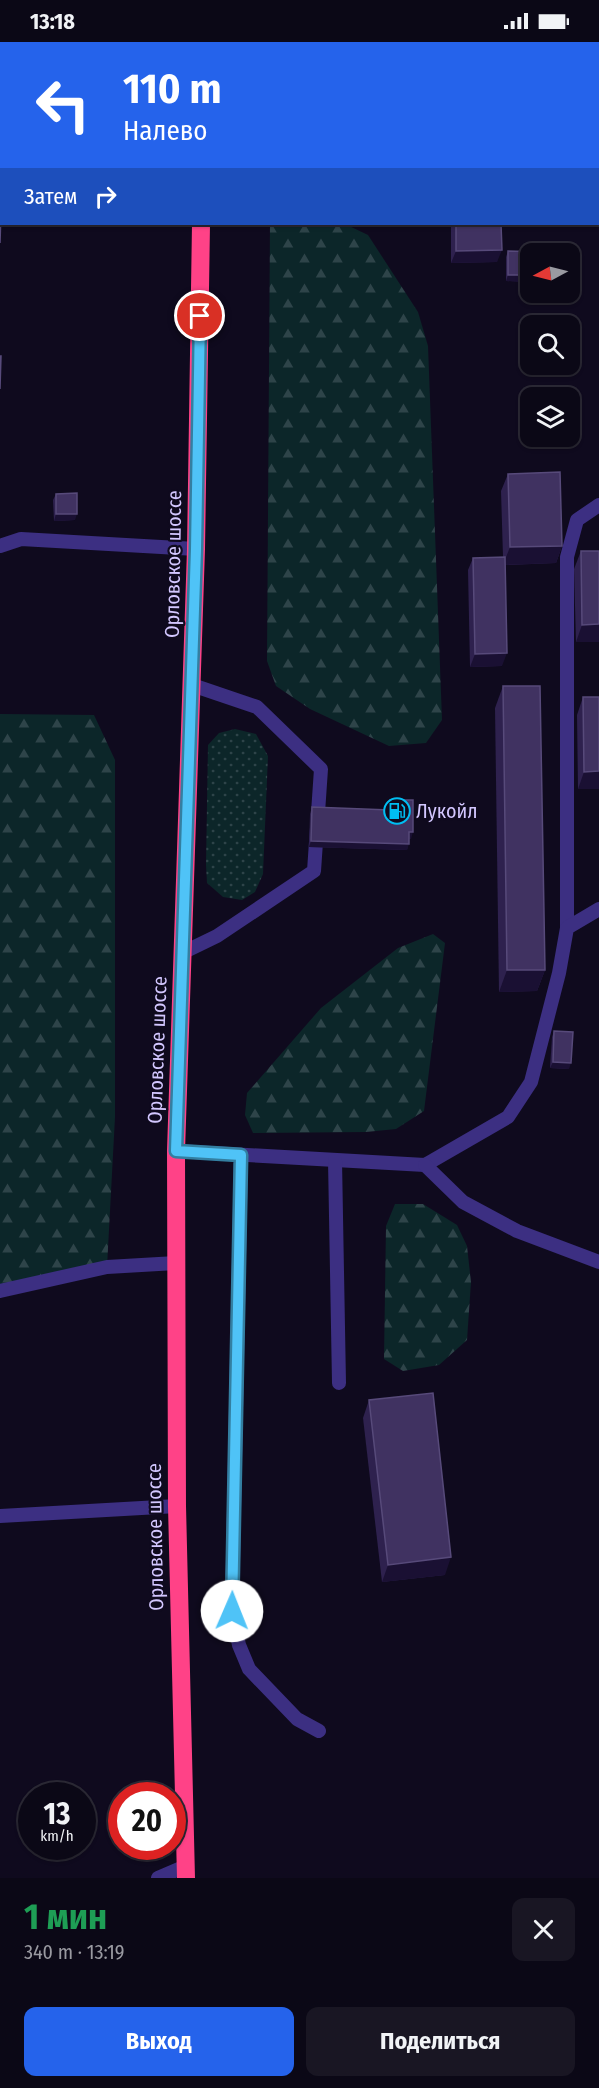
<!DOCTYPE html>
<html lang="ru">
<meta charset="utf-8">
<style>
body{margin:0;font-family:"Fira Sans Condensed",sans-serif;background:#191623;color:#f1f3f6;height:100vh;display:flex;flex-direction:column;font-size:22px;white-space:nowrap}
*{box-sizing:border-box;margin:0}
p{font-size:20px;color:#9a9aa1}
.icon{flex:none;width:33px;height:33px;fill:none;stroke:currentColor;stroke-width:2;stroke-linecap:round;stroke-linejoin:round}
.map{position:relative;height:1836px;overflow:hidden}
.sheet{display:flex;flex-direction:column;background:#0b0816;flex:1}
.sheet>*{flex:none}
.hud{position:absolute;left:0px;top:0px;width:600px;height:183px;box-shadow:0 2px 4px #0004,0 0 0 2px #2b2935;background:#2563eb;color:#fff;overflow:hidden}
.needle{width:39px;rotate:263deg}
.tools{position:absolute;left:520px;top:201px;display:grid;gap:12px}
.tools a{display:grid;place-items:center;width:60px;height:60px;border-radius:12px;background:#0b0816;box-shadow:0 2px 4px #0004,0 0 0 2px #2b2935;font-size:30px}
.speed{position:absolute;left:18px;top:1740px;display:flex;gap:12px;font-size:30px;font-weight:700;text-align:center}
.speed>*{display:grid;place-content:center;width:78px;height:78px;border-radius:50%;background:#0b0816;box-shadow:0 2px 4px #0004,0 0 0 2px #2b2935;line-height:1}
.speed small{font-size:15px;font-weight:400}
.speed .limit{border:9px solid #d22;background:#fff;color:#111}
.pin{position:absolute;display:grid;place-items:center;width:51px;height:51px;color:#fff;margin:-26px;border:3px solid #fff;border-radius:50%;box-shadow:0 2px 6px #0007}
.me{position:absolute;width:66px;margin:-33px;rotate:1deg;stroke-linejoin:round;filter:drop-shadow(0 0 4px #0008)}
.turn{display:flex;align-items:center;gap:21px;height:126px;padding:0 24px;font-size:27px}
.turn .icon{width:78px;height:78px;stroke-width:2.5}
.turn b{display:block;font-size:42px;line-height:51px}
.then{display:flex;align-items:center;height:57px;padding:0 24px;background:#0003;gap:12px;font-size:22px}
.round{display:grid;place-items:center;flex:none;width:63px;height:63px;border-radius:12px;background:#191623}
.overview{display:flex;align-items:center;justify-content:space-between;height:102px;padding:0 24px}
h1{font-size:36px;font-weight:700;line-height:45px;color:#1e9e55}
.button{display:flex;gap:12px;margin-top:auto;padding:12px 24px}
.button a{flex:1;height:69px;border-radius:12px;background:#2563eb;color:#fff;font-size:24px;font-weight:700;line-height:69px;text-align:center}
.button a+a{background:#191623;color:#f1f3f6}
.status{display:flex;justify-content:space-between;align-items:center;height:42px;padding:0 30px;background:#0b0816;direction:ltr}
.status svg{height:16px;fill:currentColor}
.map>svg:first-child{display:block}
</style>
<div class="status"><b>13:18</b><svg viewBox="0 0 49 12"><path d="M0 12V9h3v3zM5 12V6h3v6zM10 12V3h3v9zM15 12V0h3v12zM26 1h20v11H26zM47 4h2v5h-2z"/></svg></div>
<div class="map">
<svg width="599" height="1836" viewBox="0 0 599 1836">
<defs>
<pattern id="grass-dots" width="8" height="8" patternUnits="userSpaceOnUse" patternTransform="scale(1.5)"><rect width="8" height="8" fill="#0c2629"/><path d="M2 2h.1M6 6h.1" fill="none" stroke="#2e4449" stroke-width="1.8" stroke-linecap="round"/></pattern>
<pattern id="forest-firs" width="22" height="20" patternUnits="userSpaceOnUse" patternTransform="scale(1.5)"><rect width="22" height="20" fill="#0c2629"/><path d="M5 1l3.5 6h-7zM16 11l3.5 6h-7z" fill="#2e4449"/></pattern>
</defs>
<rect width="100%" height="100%" fill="#0f0a1e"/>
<path fill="url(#grass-dots)" d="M235 687 256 692 268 714 263 832 255 850 242 858 223 855 207 841 206 823 208 703 219 691Z"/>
<g fill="url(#forest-firs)">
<path d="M270 182H345L368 193 418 270 428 304 442 678 426 701 389 704 310 667 276 644 267 619Z"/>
<path d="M0 672 94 673 115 718V1075L107 1225 0 1249Z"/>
<path d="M433 892 445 901 424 1069 396 1087 366 1090 253 1091 245 1073 247 1051 321 966 398 906Z"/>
<path d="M395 1162H423L457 1183 467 1204 471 1240 467 1298 439 1323 403 1329 384 1317 386 1184Z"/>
</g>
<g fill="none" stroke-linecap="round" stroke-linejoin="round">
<g stroke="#3c2f82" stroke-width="14">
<path d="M0 504 21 497 196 507"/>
<path d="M567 886V515L577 478 599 463"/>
<path d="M182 911 217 894 314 829 321 727 257 665 192 643"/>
<path d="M176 1109 425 1123 508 1075 531 1040 559 931 567 886 599 867"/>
<path d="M241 1113 232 1569 239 1603 249 1627 297 1677 319 1689"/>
<path d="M335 1118 339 1341"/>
<path d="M425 1123 463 1160 517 1189 599 1220"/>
<path d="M0 1249 107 1225 176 1221"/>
<path d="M0 1474 177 1464"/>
<path d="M158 1836 186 1824"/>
</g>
<path stroke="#3c2f82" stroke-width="15" d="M260 0V2"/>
<g stroke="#ff4287" stroke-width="18">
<path d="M204 2V0"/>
<path d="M186 1836 177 1464 176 1109 196 507 201 182"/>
</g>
</g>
<g fill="#2e214e">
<path d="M451 182H501L497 220 451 221Z"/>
<path d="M508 209 531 212V240L506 239V215Z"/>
<path d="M508 432 562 504 556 521 505 523 502 624 470 625 468 528 473 516 503 515 501 449Z"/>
<path d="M56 452 75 478 54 479 53 458Z"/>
<path d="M581 509 599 600H576L574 527Z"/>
<path d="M503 644 545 928 537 949 499 950 495 666Z"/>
<path d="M599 646V747H578L577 673 583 655H599Z"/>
<path d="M390 758 411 797H409L407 808 309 805 310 772 312 765 388 768V765Z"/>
<path d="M554 989 569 1027 550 1026 552 995Z"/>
<path d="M369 1358 445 1533 382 1540 363 1376Z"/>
</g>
<g fill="#1a1033">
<rect x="0" y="15" width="2" height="13"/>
<path d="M598 176 599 183H581V182H598Z"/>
<path d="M502 208 497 220 451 221 456 209Z"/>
<path d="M508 233H531V240L506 239Z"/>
<path d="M56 472H77L75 478 54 479Z"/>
<path d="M562 504 556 521 503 523 510 505Z"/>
<path d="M599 582V600H576L582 583Z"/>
<path d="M507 611 502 624 470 625 475 612Z"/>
<path d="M599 729V747H578L584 730Z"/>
<path d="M409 790H413L411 797H407Z"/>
<path d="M311 799 409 802 407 808 309 805Z"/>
<path d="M507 928H545L537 949 499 950Z"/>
<path d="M553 1020 571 1021 569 1027 550 1026Z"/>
<path d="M451 1515 445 1533 382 1540 388 1523Z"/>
</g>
<g fill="#403261" stroke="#574a7a" stroke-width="1.5">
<path d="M0 0H19V2H2V15H0Z"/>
<rect x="458" y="0" width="45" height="2"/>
<rect x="598" y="144" width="1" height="32"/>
<path d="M0 170H1L0 201Z"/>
<path d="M456 182H501L502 208 456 209Z"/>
<path d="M508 209 542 210V212H531V233H508Z"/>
<path d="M0 314H1L0 347Z"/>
<path d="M560 430 562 504 510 505 508 432Z"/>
<path d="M77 451V472H56V452Z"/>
<path d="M581 509H599V582L582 583Z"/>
<path d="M505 515 507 611 475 612 473 516Z"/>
<path d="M503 644H540L545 928H507Z"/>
<path d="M583 655H599V729L584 730Z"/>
<path d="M390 758H413V790H409V802L311 799 312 765 390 768Z"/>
<path d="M554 989 573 990 571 1021 553 1020Z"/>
<path d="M433 1351 451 1515 388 1523 369 1358Z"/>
</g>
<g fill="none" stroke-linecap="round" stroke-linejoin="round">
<g stroke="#337fa1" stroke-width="15">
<path id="route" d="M200 274 196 507 176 1109 241 1113 232 1569"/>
</g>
<use href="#route" stroke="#4fc3f7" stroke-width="10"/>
</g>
<defs>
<g id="fuel-ring" transform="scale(1.35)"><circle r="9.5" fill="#0f0a1e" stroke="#00bef2" stroke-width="1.5"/><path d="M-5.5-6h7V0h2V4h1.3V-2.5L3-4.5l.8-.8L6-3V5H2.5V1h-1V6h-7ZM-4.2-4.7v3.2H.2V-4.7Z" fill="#00bef2"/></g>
</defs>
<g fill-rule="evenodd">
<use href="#fuel-ring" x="397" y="769"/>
</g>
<g text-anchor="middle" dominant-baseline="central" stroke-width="4.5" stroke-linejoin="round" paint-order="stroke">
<g font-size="20" fill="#d3c7ff" stroke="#0f0a1e">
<text transform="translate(173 522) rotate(-89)">Орловское шоссе</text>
<text transform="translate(157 1008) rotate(-88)">Орловское шоссе</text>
<text transform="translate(155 1495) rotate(-91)">Орловское шоссе</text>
</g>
<g font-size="20" fill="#d3c7ff" stroke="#0f0a1e" text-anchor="start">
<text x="416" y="769">Лукойл</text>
</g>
</g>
</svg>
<div class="tools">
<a><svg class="needle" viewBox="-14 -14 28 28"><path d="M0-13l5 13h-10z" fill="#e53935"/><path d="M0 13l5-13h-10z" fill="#9a9aa1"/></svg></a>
<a><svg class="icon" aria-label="search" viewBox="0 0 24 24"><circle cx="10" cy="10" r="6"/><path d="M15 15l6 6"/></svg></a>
<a><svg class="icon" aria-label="layers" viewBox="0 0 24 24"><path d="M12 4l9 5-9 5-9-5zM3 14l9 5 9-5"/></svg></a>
</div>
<div class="speed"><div>13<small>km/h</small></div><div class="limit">20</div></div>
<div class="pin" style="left:200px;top:274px;background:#d93025"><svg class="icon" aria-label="arrive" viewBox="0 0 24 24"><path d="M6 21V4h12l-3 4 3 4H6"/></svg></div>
<svg class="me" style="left:232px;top:1569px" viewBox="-20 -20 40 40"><circle r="19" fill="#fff"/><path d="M0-13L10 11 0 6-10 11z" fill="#4fc3f7"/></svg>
<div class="hud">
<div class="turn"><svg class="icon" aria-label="left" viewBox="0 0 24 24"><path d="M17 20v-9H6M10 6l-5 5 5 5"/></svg><div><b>110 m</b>Налево</div></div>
<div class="then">Затем<svg class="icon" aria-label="right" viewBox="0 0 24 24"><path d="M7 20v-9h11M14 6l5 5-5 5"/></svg></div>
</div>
</div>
<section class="sheet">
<div class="overview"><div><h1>1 мин</h1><p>340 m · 13:19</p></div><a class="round"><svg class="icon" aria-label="close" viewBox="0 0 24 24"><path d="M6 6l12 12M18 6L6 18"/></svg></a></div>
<div class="button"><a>Выход</a><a>Поделиться</a></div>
</section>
